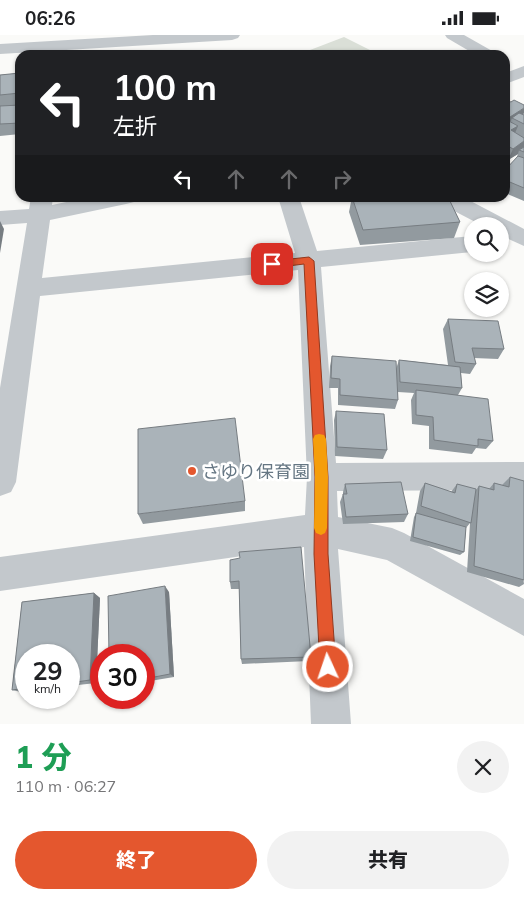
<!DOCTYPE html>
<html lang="ja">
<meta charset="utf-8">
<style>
body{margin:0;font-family:Mulish,"Noto Sans JP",sans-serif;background:#f2f2f2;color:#202124;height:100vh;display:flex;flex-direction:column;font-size:19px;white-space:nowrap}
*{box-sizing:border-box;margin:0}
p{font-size:16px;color:#757577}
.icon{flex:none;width:28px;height:28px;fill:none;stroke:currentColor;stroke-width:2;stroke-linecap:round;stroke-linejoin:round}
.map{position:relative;height:689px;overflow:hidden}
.side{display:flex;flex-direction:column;background:#fff;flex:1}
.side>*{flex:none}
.banner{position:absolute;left:15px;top:15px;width:495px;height:152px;border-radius:15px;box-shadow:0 1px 4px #0004;background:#202124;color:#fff;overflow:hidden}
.tools{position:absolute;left:464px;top:182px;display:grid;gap:10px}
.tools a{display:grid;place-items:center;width:45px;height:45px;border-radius:50%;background:#fff;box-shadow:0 1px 4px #0004;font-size:25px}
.speed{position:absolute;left:15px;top:609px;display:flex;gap:10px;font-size:25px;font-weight:700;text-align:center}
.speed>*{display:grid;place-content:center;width:65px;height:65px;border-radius:50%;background:#fff;box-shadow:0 1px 4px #0004;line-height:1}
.speed small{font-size:12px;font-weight:400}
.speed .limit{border:8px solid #d22;background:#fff;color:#111}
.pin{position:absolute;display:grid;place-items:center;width:42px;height:42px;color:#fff;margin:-21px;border-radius:10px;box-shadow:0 2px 8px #0006}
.me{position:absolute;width:55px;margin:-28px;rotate:357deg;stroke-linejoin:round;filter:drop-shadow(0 0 4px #0008)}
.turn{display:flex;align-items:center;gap:18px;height:105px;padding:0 15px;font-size:22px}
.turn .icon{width:65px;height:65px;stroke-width:2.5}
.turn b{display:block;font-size:35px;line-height:42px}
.lanes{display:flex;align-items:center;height:48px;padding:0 15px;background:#0003;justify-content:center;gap:25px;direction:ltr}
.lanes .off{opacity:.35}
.round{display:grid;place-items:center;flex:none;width:52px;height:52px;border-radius:26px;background:#f2f2f2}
.headline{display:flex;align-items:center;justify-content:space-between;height:85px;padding:0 15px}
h1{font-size:30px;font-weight:800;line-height:38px;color:#1e9e55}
.cta{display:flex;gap:10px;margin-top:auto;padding:10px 15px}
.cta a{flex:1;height:58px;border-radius:30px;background:#e4572e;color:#fff;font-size:20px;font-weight:800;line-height:58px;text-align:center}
.cta a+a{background:#f2f2f2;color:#202124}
.status{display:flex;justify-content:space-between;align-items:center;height:35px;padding:0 25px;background:#fff;direction:ltr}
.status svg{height:14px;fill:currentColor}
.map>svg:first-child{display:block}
</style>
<div class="status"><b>06:26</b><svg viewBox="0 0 49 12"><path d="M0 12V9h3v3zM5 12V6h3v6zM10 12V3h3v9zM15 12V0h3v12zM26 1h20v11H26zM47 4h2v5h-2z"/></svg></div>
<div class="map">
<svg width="524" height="689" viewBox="0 0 524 689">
<rect width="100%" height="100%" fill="#fafaf8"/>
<path fill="#dadfd7" d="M344 2 372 16 386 20H297Z"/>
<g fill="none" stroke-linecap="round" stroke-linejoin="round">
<g fill="#c3c8cc" fill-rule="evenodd">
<path d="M153 0H240L238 3 232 5 0 19V9Z"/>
<path d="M445 0H464L494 17 496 20H476L447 3Z"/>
<path d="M524 31V42L505 49V38Z"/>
<path d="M31 162H53L52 170 90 162H136L134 167 126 169 50 185 42 243 295 218 278 162H299L317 216 472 201V217L321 232 336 428 524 427V455L337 456 338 482 392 493 404 498 524 564V601L387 525 338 514 351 689H311L304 512 0 556V522L305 480 307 442 298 235 40 261 16 447 11 457 0 461V353L27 188 0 190V176L29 174Z"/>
<path d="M435 162H463L524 194V211L500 200V191H483L437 167Z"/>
</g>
</g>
<g fill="#929a9f">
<path d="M20 38V99L0 101V40Z"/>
<path d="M505 65 524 80V166L505 158V135L516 124 518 119 508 125 505 124Z"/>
<path d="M352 162H448L460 187 454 203 360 210 349 177Z"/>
<path d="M448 284 504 314 498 324 474 323 476 329 470 339 461 338 462 353 458 360 493 406 486 414 476 413 472 419 429 414V391L412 389 411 365 414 358 398 357V365L395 374 338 370V353H329L330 331 332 321 396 334 399 325 448 330 443 294Z"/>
<path d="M336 376 387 415 383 424 335 421 334 385Z"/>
<path d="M510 442 524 549 519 552 467 537 470 488 466 493 464 517 460 520 410 506 414 482 416 478 420 456 425 448 451 457 457 449 476 455 479 451 489 454 494 448 502 450Z"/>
<path d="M345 449 408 479 404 487 343 489 340 467 343 459V457Z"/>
<path d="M245 466V476L143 489 138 479Z"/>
<path d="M230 525 311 622 309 626 242 629 241 624 239 554H231L230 547Z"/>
<path d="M169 557 174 642 144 647V620Z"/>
<path d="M94 558 100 563 96 648 69 651V620H26V657H21L12 655 22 567Z"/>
</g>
<g fill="#777d82">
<path d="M524 73V78L522 83H512L508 92 506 94 510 82Z"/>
<path d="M518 91 513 103 511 95Z"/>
<path d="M524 106V112L519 115 518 119 508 125 513 114Z"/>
<path d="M0 186 4 194 0 218Z"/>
<path d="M165 551 169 557 174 642 170 639Z"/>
<path d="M94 558 100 563 96 648 90 645Z"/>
</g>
<g fill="#aab3b9" stroke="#777d82">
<path d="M20 38V58L0 60V40Z"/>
<path d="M505 65 511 67 514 65 524 70V73L510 82 505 80Z"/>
<path d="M20 70V88L0 89V71Z"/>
<path d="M519 78 524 80V89L512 83Z"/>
<path d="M507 85 518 91 511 95 524 103V106L513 114 505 109V87Z"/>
<path d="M524 112V117L519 115Z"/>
<path d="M518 121 524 123V153L505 145V135Z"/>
<path d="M352 162H448L460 187 363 195Z"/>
<path d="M448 284 498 286 504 314 472 313 476 329 455 327Z"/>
<path d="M332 321 396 326 398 365 340 360V344L331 343Z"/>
<path d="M399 325 460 332 462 353 400 347Z"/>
<path d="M416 355 488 364 493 406 478 404V411L434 405 433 382 416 380Z"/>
<path d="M336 376 384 379 387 415 337 412Z"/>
<path d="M235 383 245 466 138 479V394Z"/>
<path d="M510 442 524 446V545L474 531 479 451 494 455V448L509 452Z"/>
<path d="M401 447 408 479 346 482 343 459H347L345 449Z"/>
<path d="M425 448 455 458 457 449 476 454 471 488 421 471Z"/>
<path d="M416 478 466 492 464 517 413 502Z"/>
<path d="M301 512 311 622 241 624 239 546 230 547V525L240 523 239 517Z"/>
<path d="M165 551 170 639 144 644V620H109L108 561Z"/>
<path d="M94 558 90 645 69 648V620H26V653L12 655 22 567Z"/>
</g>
<path fill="#e4572e" stroke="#94391e" d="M309 222 314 226 328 442V519L336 632 333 638 328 640 323 638 320 632 314 519 315 442 304 229 272 233 267 229 272 226Z"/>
<path fill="#f59e0b" d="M319 399 324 400 326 404 328 442 327 493 325 498 321 500 316 498 314 493 315 442 313 404 315 400Z"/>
<circle fill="#e4572e" stroke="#fff" stroke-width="2" cx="192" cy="436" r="5"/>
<g text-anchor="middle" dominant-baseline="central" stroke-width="5" stroke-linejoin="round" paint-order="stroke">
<g font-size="18" fill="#657683" stroke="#fff" text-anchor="start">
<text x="202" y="436">さゆり保育園</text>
</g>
</g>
</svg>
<div class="tools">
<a><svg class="icon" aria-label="search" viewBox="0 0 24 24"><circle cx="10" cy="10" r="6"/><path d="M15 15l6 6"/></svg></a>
<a><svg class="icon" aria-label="layers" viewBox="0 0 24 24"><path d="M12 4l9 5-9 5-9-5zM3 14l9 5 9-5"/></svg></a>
</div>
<div class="speed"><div>29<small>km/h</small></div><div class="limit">30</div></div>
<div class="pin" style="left:272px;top:229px;background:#d93025"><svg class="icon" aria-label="arrive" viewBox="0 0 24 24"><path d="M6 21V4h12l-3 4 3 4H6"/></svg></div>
<svg class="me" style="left:328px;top:632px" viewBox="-20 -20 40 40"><circle r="17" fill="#e4572e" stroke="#fff" stroke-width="3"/><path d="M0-11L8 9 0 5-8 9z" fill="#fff"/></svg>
<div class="banner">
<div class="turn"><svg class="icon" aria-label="left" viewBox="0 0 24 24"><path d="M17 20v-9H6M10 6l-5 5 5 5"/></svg><div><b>100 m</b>左折</div></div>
<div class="lanes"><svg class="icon" aria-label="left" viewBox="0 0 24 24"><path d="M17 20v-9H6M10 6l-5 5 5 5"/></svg><svg class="icon off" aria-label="ahead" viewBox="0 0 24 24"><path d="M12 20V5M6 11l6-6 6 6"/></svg><svg class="icon off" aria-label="ahead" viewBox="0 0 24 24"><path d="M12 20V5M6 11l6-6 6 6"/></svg><svg class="icon off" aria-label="right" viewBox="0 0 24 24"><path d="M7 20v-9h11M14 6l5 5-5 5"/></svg></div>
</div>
</div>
<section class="side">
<div class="headline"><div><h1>1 分</h1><p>110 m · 06:27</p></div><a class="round"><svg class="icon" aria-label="close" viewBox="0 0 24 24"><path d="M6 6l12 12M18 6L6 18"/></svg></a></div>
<div class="cta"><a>終了</a><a>共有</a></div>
</section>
